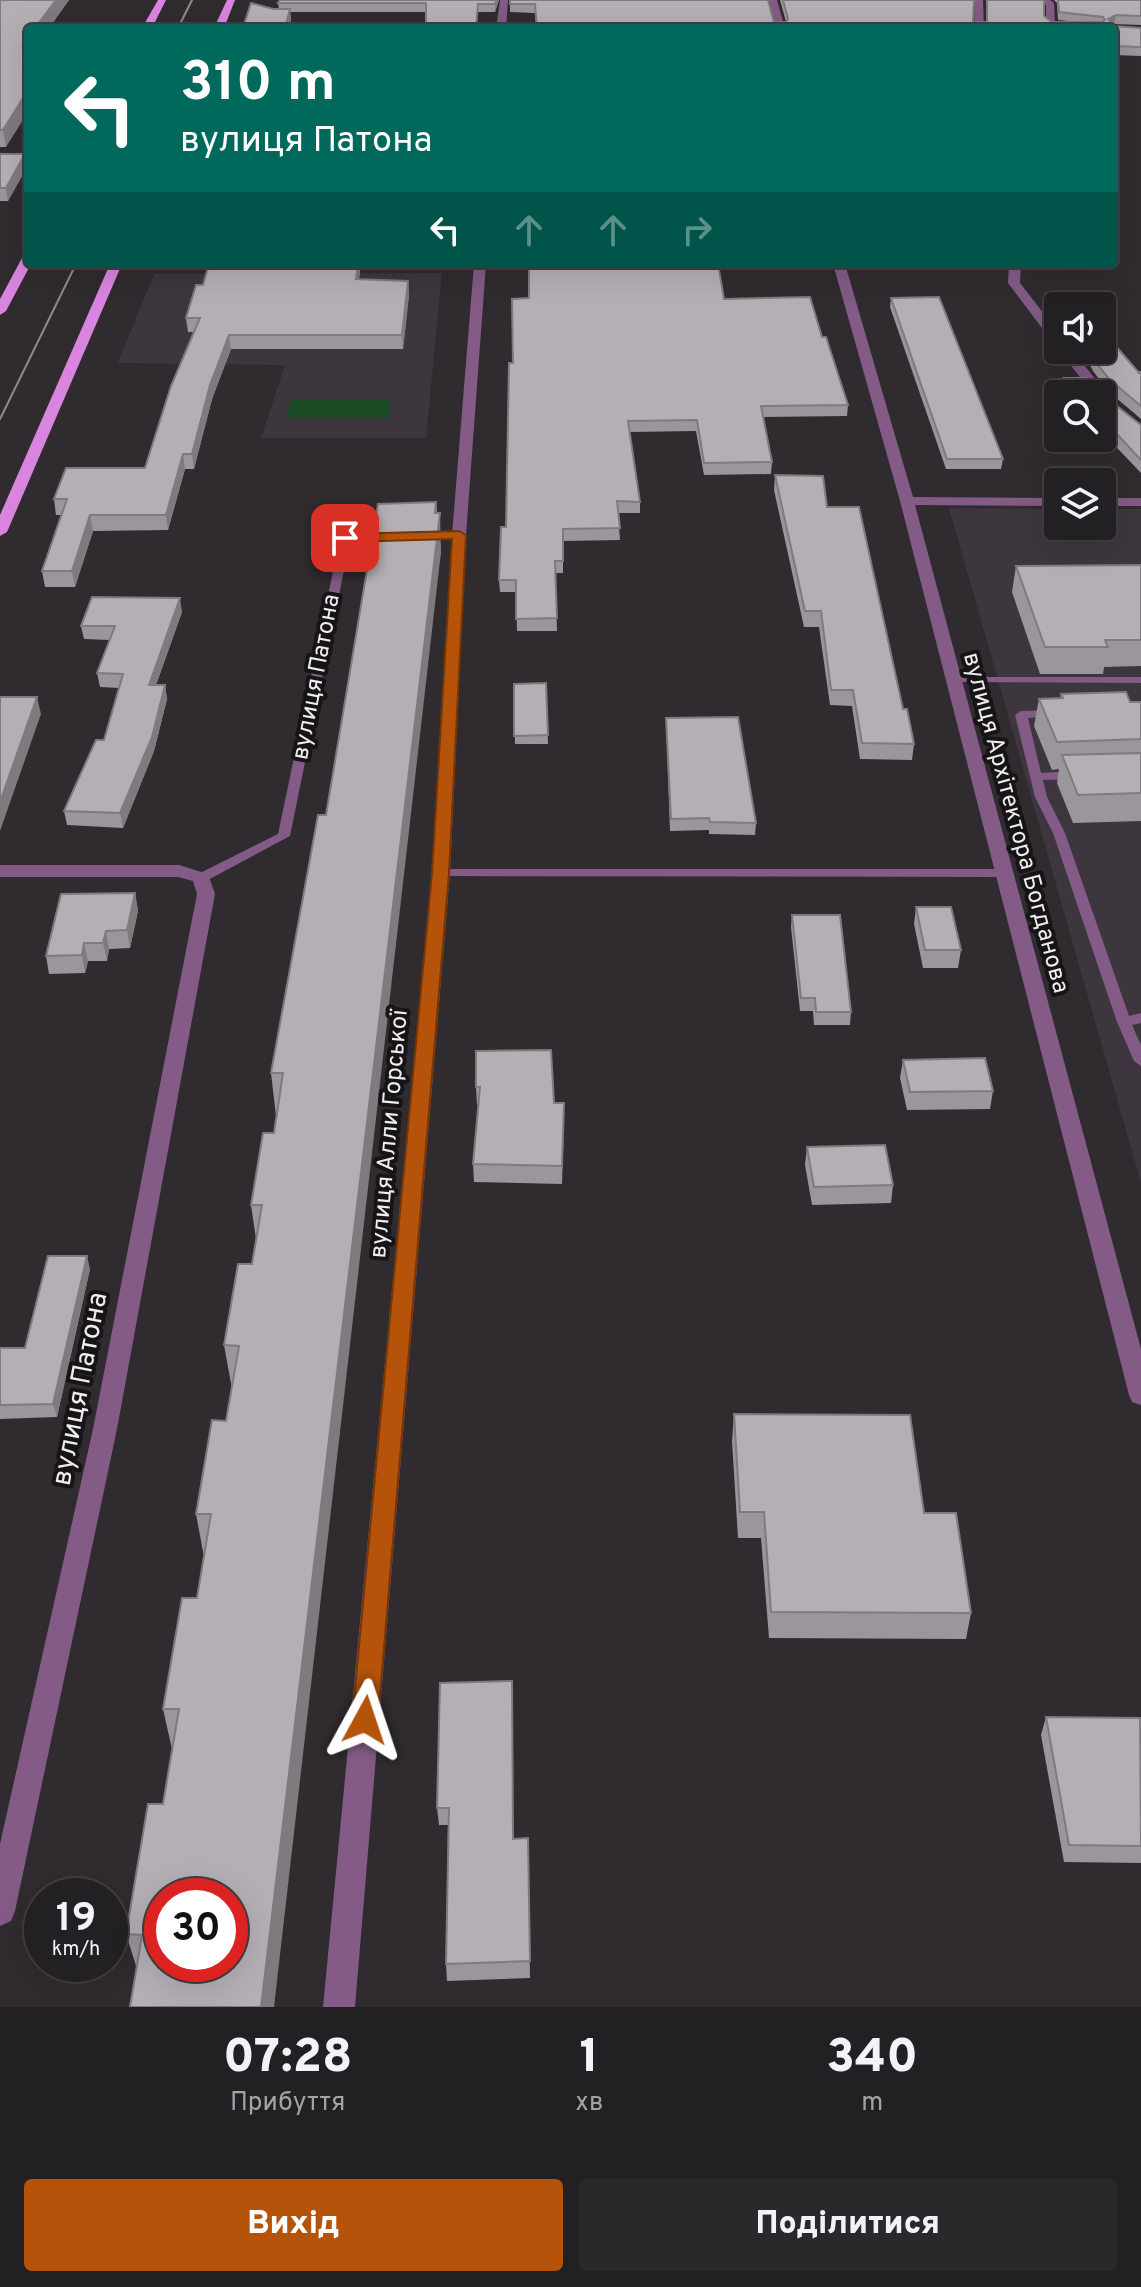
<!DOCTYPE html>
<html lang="uk">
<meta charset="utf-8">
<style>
body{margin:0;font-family:Overpass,sans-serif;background:#2b282b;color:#f1f3f6;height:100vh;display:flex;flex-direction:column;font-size:30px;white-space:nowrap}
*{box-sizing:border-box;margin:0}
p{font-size:26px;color:#a3a3a6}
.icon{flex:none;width:44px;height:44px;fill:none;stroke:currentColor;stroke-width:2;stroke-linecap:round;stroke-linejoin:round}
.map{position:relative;height:2007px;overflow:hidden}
.panel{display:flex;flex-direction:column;background:#232023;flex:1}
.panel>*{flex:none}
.guide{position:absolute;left:24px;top:24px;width:1094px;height:244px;border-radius:8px;box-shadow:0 8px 32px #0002,0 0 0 2px #403e41;background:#00695c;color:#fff;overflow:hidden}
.tools{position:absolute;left:1044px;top:292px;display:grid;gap:16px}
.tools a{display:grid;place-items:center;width:72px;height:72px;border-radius:8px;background:#232023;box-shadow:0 8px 32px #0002,0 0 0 2px #403e41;font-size:40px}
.speed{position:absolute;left:24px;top:1878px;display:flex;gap:16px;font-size:40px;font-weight:700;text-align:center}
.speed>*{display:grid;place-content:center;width:104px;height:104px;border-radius:50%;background:#232023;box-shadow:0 8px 32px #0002,0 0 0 2px #403e41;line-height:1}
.speed small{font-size:20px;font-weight:400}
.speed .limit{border:12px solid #d22;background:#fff;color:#111}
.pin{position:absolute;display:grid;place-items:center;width:68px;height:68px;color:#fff;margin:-34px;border-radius:16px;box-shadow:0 4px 12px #0006}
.me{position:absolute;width:88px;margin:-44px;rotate:5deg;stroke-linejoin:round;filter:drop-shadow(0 0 6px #0008)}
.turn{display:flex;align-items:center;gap:28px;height:168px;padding:0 24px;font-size:36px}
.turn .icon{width:104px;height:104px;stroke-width:2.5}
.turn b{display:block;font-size:56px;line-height:68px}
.lanes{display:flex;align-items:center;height:76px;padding:0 24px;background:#0003;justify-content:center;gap:40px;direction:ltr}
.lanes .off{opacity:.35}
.eta{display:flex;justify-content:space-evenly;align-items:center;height:136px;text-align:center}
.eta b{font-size:48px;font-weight:800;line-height:56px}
.action{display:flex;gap:16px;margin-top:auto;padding:16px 24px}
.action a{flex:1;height:92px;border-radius:8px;background:#b45309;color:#fff;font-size:32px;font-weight:800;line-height:92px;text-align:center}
.action a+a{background:#2b282b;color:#f1f3f6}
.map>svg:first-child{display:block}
</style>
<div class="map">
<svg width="1141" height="2007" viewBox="0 0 1141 2007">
<rect width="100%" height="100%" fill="#2f2b2f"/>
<g fill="#3e363e">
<path d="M442 273 426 438H261L285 365 118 363 154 274Z"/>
<path d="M949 508 1058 509V526H1102V509H1141V1183Z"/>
</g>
<path fill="#1a4c26" d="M291 399 391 400 388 418H286Z"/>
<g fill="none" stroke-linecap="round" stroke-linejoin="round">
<g fill="#835b86" fill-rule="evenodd">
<path d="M459 532 464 535 463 537 424 539 419 536 424 533Z"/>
<path d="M391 534 396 537 395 539 350 541 290 836 206 881H196L194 878 196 875 278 834 340 538 345 535Z"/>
<path d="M953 677H1141V683L949 682 947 680Z"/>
<path d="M1053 710 1059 714 1057 716 1028 718 1041 773 1076 771 1082 775 1076 779 1043 780 1047 797 1065 833 1129 1016 1141 1013V1023L1132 1025 1141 1045V1066L1134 1061 1117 1022 1053 833 1035 797 1015 715 1021 711Z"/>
<path d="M441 869H1003L1009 873 1003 877 436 876 435 873 436 870Z"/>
</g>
<g fill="#835b86" fill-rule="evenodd">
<path d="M500 0H508L506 28H496Z"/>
<path d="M769 0H777L785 28H775Z"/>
<path d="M975 0H983L984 28H974Z"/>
<path d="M988 0H1050L1054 3 1055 23 1101 28H1051L1046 25V5Z"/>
<path d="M474 264H486L466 535 450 873 355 2007H323L432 873 452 535Z"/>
<path d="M833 264H845L913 497 1058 498V506L915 505 1141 1349V1405L1132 1402 1129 1395 900 501Z"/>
<path d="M1009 264H1021L1020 283 1058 332V345L1054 344 1008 283Z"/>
<path d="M1059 350H1072L1105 391V397L1093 394Z"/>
<rect x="1102" y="498" width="39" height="8"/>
<path d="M0 865H179L208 874 215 894 117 1429 15 1911 11 1921 0 1926V1844L93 1429 197 894 193 881 178 877H0Z"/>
</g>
<g fill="#d985df" fill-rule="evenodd">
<path d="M158 0H166L152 28H142Z"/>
<path d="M227 0H235L224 28H214Z"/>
<path d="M28 254V264H31L6 311 0 315V299L22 258Z"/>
<path d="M110 264H122L7 532 0 536V515Z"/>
</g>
<g stroke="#8d8a8d" stroke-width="2">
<path d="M178 28 192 0"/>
<path d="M0 419 76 264"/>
</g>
</g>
<g fill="#9b969b">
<path d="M0 0H69L49 28H28L6 147H0Z"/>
<path d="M499 0 495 12H290L291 20 288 28H243L273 9H279L278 3Z"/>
<path d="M510 0 786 22 780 0H974L973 22H986V0H1044V16L1052 22H1078L1058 20 1057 3 1054 0H1141V25L1113 24 1115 26 1141 28V56L1114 55V28H536L535 13 510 12Z"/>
<path d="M0 154H25L27 167 8 201H0Z"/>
<path d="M209 264H361L359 279 408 281 409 295 403 349H231L212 399 194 469H185L168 530 93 531 75 587H45L42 571 61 515H56L54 499 145 468 194 332H188L186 318 203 285Z"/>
<path d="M529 298 724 299 822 337 848 405 847 416 763 417 772 462 771 474 704 475 696 431 630 432 640 502V513H618L620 540 563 541V573H555L557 631H517L516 592H500L499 580 506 527 513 363Z"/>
<path d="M891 298 1003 459 1001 469H946L890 307Z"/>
<path d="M1082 350H1102L1141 372V419L1108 391 1093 371Z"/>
<path d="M1064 378H1087L1093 385 1101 386 1102 394 1141 425V473L1102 432V394H1067L1062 389Z"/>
<path d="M775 475 827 507 903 709 914 744 912 760 860 759 852 706 830 705 819 627H804L774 490Z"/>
<path d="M436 502 441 552 137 1969 126 1934 163 1804 172 1749 163 1709 197 1598 204 1557 196 1514 226 1421 232 1389 224 1345 252 1264 256 1239 251 1205 274 1133 276 1116 271 1073 326 815Z"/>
<path d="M1141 565V666L1104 667 1103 674H1040L1012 592 1016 566Z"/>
<path d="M182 612 156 685H165L167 699 154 751 123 828 67 825 64 811 104 740 119 688 100 687 97 673 110 640 84 639 81 626Z"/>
<path d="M546 683 548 744H515L514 684Z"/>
<path d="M1061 694 1130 702H1141V821L1073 823 1057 783 1059 769 1052 770 1034 726 1039 699 1060 698Z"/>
<path d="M666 718 756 823 755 835 709 834V830L670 831Z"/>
<path d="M135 893 138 911 130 948 109 949 107 961H88L85 973 49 974 46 956Z"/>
<path d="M916 907 961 950 958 968H923L914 924Z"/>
<path d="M792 915 851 1012 850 1025H814L813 1011H800L791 927Z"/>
<path d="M476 1051 554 1103 564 1121 562 1184 474 1182 473 1164 478 1105H477L476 1087Z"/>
<path d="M903 1060 993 1091 990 1109 907 1110 900 1078Z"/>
<path d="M807 1147 893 1185 891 1203 812 1205 805 1165Z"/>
<path d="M90 1269 57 1417 0 1419V1348H25Z"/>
<path d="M734 1414 924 1513 971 1613 966 1639 769 1638 761 1538H738L732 1441Z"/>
<path d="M440 1683 514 1839 528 1838 530 1978 447 1981 446 1964 448 1825H439L437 1808Z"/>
<path d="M1046 1717 1141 1720V1863L1064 1862 1041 1735Z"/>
</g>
<g fill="#7e7a7e">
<path d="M56 0H69L49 28H35Z"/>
<path d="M496 0H499L495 12V4Z"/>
<path d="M290 9 291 20 288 28H285Z"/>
<path d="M1116 15 1114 23 1107 27 1108 19Z"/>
<path d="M28 90V112L6 147 3 130Z"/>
<path d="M25 154 27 167 8 201 6 188Z"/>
<path d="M358 264H361L357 293 356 279Z"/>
<path d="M408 281 409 295 403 349 402 335Z"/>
<path d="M229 335 231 349 212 399 194 469 192 454 210 385Z"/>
<path d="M183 454 185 469 168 530 166 515Z"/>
<path d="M436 502 437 532 440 513 441 552 274 2007H261Z"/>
<path d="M90 515 93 531 75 587 72 571Z"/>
<path d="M180 598 182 612 151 699 149 685Z"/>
<path d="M165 685 167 699 154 751 123 828 120 813Z"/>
<path d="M37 697 41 714 0 831V802Z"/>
<path d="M135 893 138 911 130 948 127 930Z"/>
<path d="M106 931 109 949 107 961 103 943Z"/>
<path d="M84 943 88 961 85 973 82 955Z"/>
<path d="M87 1256 90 1269 57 1417 53 1404Z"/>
</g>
<g fill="#b4afb4" stroke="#7e7a7e" stroke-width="2" fill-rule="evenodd">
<path d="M0 0H56L35 28H28V38L23 45H28V90L3 130H0Z"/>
<path d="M280 0H496L495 4H478L476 28H426V3H278Z"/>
<path d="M510 0H768L774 22H786L788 19 783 0H974L973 22H987V0H1044V16L1052 22H1102L1105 20 1103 17 1059 12 1058 0H1141V16L1116 15 1108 19 1115 26 1141 28V47L1114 46V28H537L535 4H510Z"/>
<path d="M251 3 273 9H290L285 28H243Z"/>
<path d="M0 154H25L6 188H0Z"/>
<path d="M209 264H358L356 279 408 281 402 335H229L210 385 192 454H183L166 515H90L72 571H42L67 499H54L66 468H145L171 386 200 318H186L196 285H203Z"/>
<path d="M529 264H718L724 299 810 297 822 337H826L848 405 761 406 772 462 704 463 697 420 628 421 640 502 617 501 620 528 563 529V561H555L557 618 516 619V580H499L501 527H506L509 363H513L512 299 529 298Z"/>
<path d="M939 297 1003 459H947L891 298Z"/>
<path d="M1076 301 1080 306H1069Z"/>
<path d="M1102 330 1139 373 1141 372V406L1110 380 1094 360 1089 350H1102Z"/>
<path d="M1064 378H1087L1093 385 1101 386 1102 394 1141 425V460L1102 418V394H1079Z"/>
<path d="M775 475 823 476 827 507H859L903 709H907L914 744 862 743 853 690H831L821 611H805Z"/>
<path d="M436 502 435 513H440L261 2007H130L142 1935 126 1934 148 1804H163L179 1709H163L182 1598H197L211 1514H196L212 1420 226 1421 239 1346 224 1345 238 1264H252L262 1205H251L263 1133H274L283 1073H271L318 815H326L378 504ZM162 1896H230V1964H162Z"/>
<path d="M1141 565V640H1105L1108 647H1045L1016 566Z"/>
<path d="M92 597 180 598 149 685H165L152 737 120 813 64 811 96 740H104L123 674 97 673 115 626H81Z"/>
<path d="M546 683 548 735 514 736V684Z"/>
<path d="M1126 692 1130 702H1141V739L1057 742 1039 699 1063 698 1061 694Z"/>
<path d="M0 697H37L0 802Z"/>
<path d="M738 717 756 823 710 822 709 818 671 819 666 718Z"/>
<path d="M1141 753V793L1078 795 1062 755Z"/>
<path d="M135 893 127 930 106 931 103 943H84L82 955 46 956 61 894Z"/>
<path d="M916 907H951L961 950H925Z"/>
<path d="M792 915H840L851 1012H816L815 998H801Z"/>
<path d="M551 1050 554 1103H564L562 1166 473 1164 480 1087H476V1051Z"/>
<path d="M985 1058 993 1091 910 1092 903 1060Z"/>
<path d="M885 1145 893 1185 814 1187 807 1147Z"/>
<path d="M48 1256H87L53 1404 0 1405V1348H25Z"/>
<path d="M734 1414 910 1415 924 1513H956L971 1613 771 1612 764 1512H740Z"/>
<path d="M512 1681 513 1839 528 1838 530 1961 446 1964 449 1808H437L440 1683Z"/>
<path d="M1046 1717 1140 1718 1141 1846 1069 1845Z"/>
</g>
<path fill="#b45309" stroke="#753606" stroke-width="2" d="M459 531 466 535 449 873 378 1720 374 1728 365 1732 356 1728 352 1720 432 873 452 539 345 542 338 538 345 534Z"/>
<g text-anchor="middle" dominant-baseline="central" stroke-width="8" stroke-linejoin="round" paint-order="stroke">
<g font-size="24" fill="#efecef" stroke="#161416">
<text transform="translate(317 677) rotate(-79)">вулиця Патона</text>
<text transform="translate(1015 823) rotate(75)">вулиця Архітектора Богданова</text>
<text transform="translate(390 1134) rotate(-85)">вулиця Алли Горської</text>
</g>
<g font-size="28" fill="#efecef" stroke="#161416">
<text transform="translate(81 1389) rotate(-79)">вулиця Патона</text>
</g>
</g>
</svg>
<div class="tools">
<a><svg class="icon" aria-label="sound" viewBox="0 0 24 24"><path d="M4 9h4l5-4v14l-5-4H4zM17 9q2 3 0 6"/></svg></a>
<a><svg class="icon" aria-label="search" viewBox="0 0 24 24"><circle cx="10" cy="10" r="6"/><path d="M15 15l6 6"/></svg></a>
<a><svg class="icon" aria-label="layers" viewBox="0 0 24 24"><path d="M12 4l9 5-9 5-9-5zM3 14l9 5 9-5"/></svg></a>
</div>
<div class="speed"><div>19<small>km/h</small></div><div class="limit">30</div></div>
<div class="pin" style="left:345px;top:538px;background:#d93025"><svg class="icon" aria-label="arrive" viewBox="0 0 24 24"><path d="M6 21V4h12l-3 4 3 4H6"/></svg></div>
<svg class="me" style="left:365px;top:1720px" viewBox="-20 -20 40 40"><path d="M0-17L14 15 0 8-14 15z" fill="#b45309" stroke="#fff" stroke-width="4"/></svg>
<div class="guide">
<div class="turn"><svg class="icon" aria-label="left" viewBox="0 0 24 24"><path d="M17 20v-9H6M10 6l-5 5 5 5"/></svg><div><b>310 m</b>вулиця Патона</div></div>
<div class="lanes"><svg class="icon" aria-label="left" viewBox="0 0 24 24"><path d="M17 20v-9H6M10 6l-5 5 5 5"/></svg><svg class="icon off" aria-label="ahead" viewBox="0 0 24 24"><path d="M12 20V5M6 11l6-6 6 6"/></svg><svg class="icon off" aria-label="ahead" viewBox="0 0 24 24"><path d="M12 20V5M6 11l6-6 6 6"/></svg><svg class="icon off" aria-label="right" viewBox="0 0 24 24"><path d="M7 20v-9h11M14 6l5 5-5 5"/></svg></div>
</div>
</div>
<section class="panel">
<div class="eta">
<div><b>07:28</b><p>Прибуття</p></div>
<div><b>1</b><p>хв</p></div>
<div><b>340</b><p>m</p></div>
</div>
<div class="action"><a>Вихід</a><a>Поділитися</a></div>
</section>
